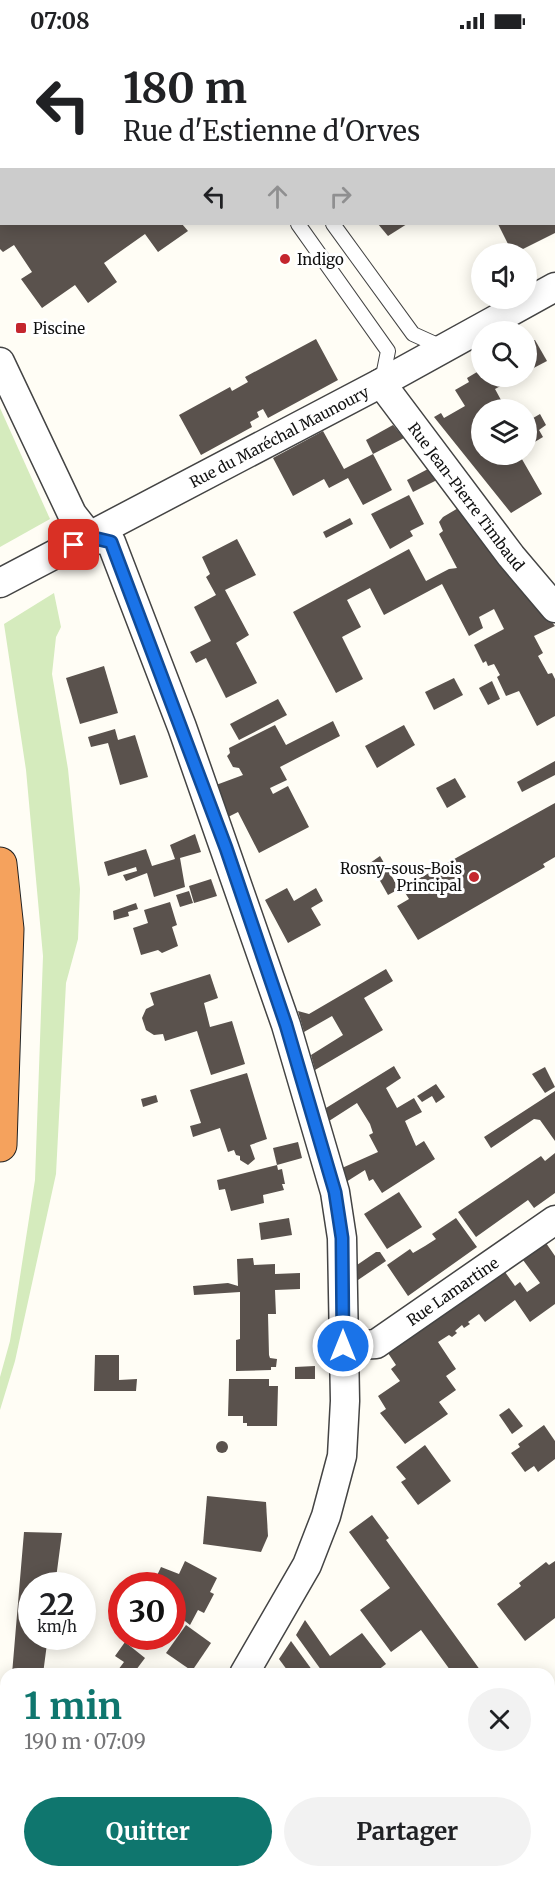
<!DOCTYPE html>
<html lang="fr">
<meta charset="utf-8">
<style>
body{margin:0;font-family:Merriweather,serif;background:#f2f2f2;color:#202124;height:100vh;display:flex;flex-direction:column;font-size:22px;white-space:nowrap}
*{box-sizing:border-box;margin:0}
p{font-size:20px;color:#757577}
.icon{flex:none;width:33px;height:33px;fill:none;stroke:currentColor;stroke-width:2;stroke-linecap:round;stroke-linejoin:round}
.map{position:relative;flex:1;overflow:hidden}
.sheet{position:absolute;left:0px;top:1626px;width:555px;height:210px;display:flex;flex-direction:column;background:#fff;border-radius:18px 18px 0 0;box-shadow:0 3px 15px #0003}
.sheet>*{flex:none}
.hud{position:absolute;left:0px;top:0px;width:555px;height:183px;box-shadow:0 3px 15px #0003;background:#fff;color:#202124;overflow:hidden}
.fabs{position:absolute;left:471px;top:201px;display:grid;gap:12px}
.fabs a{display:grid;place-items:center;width:66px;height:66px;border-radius:50%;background:#fff;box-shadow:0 3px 15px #0003;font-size:30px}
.speed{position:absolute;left:18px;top:1530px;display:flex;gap:12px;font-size:30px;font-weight:700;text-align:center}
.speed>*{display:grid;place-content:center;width:78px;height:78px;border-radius:50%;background:#fff;box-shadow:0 3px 15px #0003;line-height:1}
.speed small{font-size:15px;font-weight:400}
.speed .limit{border:9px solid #d22;background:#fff;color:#111}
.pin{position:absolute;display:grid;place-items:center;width:51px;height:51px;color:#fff;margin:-26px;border-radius:12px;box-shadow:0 3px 9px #0006}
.me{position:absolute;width:66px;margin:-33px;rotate:0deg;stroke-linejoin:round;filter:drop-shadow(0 0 4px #0008)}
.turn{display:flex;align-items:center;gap:21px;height:126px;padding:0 24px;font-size:27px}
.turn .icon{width:78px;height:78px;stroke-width:2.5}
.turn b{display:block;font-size:42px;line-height:51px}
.lanes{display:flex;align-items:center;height:57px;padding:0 24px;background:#0003;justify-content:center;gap:30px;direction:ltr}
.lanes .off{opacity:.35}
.round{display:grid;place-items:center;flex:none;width:63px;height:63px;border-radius:32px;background:#f2f2f2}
.head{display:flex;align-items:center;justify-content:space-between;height:102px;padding:0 24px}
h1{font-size:36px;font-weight:700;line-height:45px;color:#0f766e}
.button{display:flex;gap:12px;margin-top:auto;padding:12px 24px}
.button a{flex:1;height:69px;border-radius:36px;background:#0f766e;color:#fff;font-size:24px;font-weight:700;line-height:69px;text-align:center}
.button a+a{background:#f2f2f2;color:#202124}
.status{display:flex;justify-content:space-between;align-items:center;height:42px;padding:0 30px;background:#fff;direction:ltr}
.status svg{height:16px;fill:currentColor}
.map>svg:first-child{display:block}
</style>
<div class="status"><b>07:08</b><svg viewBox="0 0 49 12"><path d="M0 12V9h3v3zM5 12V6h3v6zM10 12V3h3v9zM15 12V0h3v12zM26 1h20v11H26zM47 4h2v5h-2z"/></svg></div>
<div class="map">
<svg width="555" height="1836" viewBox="0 0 555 1836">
<rect width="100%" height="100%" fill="#fffdf5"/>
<g fill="#d5ebbd">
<path d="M0 366 50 477 0 505Z"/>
<path d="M54 551 61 585 56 595 52 632 68 727 80 847 78 897 66 941 56 1132 15 1319 0 1368V1335L10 1299 35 1138 43 914 26 728 4 582Z"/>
</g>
<g fill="#5a524d">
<path d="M0 182H182L188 189 158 210 145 192 104 221 117 240 88 261 75 243 42 266 21 237 32 230 14 203 3 210 0 207Z"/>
<path d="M378 182H407L388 194Z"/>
<path d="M498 182H555V191L513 212Z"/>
<path d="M316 297 338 338 268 376 263 367 257 370 259 375 250 380 252 385 201 413 179 373 230 345 232 349 248 340 245 335Z"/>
<path d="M535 298 547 319 526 330V302Z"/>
<path d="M482 327V334H519L495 347 501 358 490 364 489 368H482L478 378 482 384V412H519L542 452 511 471 434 375 441 371 444 376 465 364 455 348 469 340 467 336Z"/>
<path d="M540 372 546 383 539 388 543 395 533 401 529 394 534 391 528 379Z"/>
<path d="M393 383 404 396 373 412 366 398Z"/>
<path d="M323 389 344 427 373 412 392 448 363 463 348 436 329 446 324 437 293 454 273 416Z"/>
<path d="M428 427 437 438 413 450 407 438Z"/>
<path d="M409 453 424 482 410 489 413 494 390 507 371 472Z"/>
<path d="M460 465 555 584 534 594 543 611 538 614 548 632 552 631 555 637V674L537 684 519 649 506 654 497 635 500 633 494 622 488 624 486 619 483 621 474 603 504 587 494 567 479 575 483 586 469 594 442 542 384 573 370 546 347 558 361 585 342 595 363 637 336 651 293 570 409 507 426 539 449 527 457 526 439 492 443 489 439 480 443 475Z"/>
<path d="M350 476 353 482 326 496 323 490Z"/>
<path d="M237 497 256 533 225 548 249 593 236 601 257 641 226 656 206 616 196 621 190 610 211 599 194 565 216 553 206 535 210 532 202 515Z"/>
<path d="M104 624 118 671 80 682 66 636Z"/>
<path d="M454 636 463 653 434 668 425 650Z"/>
<path d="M492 639 500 657 488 663 479 646Z"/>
<path d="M278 657 287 673 239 698 230 682Z"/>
<path d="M333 679 340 694 280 725 287 738 270 746 273 752 288 744 309 785 259 811 238 770 228 775 216 743 243 733 239 726 233 725 227 714 230 711 229 706 275 683 286 703Z"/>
<path d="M404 683 415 703 377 726 365 704Z"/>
<path d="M115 687 118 698 135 693 148 735 120 743 108 701 91 705 88 695Z"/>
<path d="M555 719V733L522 750 517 740Z"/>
<path d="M455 736 466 755 447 766 436 746Z"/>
<path d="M555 761V815L543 822 545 825 418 898 397 864 409 857 402 846Z"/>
<path d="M195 792 201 810 180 816 185 845 154 855 147 831 126 839 123 833 137 829 136 825 108 834 104 820 146 807 152 824 175 817 170 803Z"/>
<path d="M380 814 399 847 388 853 370 821Z"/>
<path d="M211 837 217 854 194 861 189 844Z"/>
<path d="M287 846 294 859 316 846 323 859 311 866 321 883 288 901 265 858Z"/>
<path d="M189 849 193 861 180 865 176 853Z"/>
<path d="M170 860 177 883 172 885 178 904 162 911 158 908 141 913 133 886 148 881 144 868Z"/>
<path d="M136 861 138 867 128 870 129 874 114 878 113 869Z"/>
<path d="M386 927 393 939 364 956 383 988 315 1028 311 1013 343 993 332 974 304 990 298 969 309 972Z"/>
<path d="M210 932 218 956 204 961 210 985 232 979 245 1022 211 1033 197 989 165 999 163 992 154 993 146 988 142 976 146 967 154 963 150 951Z"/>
<path d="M394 1024 401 1036 386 1046 397 1066 414 1056 422 1070 405 1079 416 1104 424 1099 435 1117 382 1151 373 1137 369 1139 365 1128 346 1140 342 1126 378 1110 369 1093 373 1091 370 1082 357 1061 329 1079 326 1066Z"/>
<path d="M545 1025 555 1045 545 1051 532 1032Z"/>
<path d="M247 1031 267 1097 250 1103 255 1117 248 1123 240 1118V1114L236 1113 234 1108 228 1110 220 1086 193 1095 190 1084 201 1081 190 1048Z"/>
<path d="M436 1042 445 1055 436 1061 432 1054 422 1060 417 1054Z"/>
<path d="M555 1049V1099L540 1078 534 1077 491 1106 484 1095Z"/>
<path d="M156 1053 158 1060 143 1065 141 1057Z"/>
<path d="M298 1100 302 1116 277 1123 273 1106Z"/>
<path d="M555 1111V1151L534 1166 528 1158 476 1195 458 1170 541 1114 545 1119Z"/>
<path d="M277 1123 278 1128 282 1127 285 1142H282L284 1148 263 1153 264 1161 231 1169 225 1147 219 1148 217 1138Z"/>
<path d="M399 1150 422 1185 387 1207 364 1172Z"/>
<path d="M289 1176 292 1193 261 1198 259 1181Z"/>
<path d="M456 1176 477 1205 408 1254 387 1223 410 1207 413 1211 425 1204 436 1197 432 1192Z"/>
<path d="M546 1201 555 1214V1262L530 1280 515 1258 485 1280 479 1272 468 1280 470 1282 464 1286 462 1283 455 1289 457 1291 452 1295 449 1293 438 1300 456 1327 446 1334 456 1348 439 1360 448 1372 405 1402 380 1371 386 1367 378 1354 400 1339 391 1327 396 1323 388 1311 505 1230 515 1244 520 1240 527 1250 540 1241 523 1218Z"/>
<path d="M376 1210H380L386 1219 358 1238 357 1223Z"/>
<path d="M253 1216 254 1223 275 1222V1232L300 1231V1247L275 1248 276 1272H268L269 1313 270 1316 277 1317 276 1325H271V1328L236 1329V1298L240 1297V1250L194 1253 193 1244 228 1241 238 1244 237 1217Z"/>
<path d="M95 1313H119V1338L137 1337 136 1349H94Z"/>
<path d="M315 1324V1337H295V1325Z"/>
<path d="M229 1337H269V1344H278L277 1384H247V1381H243V1374H228Z"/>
<path d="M509 1366 523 1384 512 1392 499 1373Z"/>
<path d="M544 1383 555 1399V1417L538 1430 534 1424 525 1430 511 1411 520 1405 518 1402Z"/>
<circle cx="222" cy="1405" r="6"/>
<path d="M425 1403 451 1439 418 1463 401 1440 406 1437 396 1425Z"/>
<path d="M207 1454 266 1460 268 1494 261 1510 203 1502Z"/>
<path d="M372 1473 389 1496 386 1498 483 1632H453L421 1588 391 1610 360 1568 390 1546 349 1490Z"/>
<path d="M24 1490 62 1491 55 1544H32V1594H48L43 1632H12Z"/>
<path d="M185 1519 217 1536 210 1550 214 1552 204 1571 198 1568 190 1583 176 1572 172 1577V1544H152L161 1525 179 1532Z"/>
<path d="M555 1519V1576L525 1599 497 1562 521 1544 519 1541 546 1520 549 1523Z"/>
<path d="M305 1578 330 1614 362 1591 386 1622 373 1632H324L296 1593Z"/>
<path d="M186 1583 211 1601 192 1629 166 1611Z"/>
<path d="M291 1599 315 1632H290L279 1617Z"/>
<path d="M125 1600 145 1616 133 1632H115L124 1620 115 1614Z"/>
<path d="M549 1675 555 1683V1694L549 1698Z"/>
<path d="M0 1699 6 1700V1729L0 1728Z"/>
<path d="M549 1764 555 1772V1781L549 1786Z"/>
<path d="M0 1767 6 1768 4 1784 6 1785V1806L0 1805Z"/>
<path d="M15 1830H48V1832L56 1834 55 1836H0V1832L14 1834Z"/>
<path d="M206 1830H218L221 1836H197Z"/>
<path d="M246 1830H260L265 1836H239Z"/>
<path d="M277 1830H314L317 1834 314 1836H269Z"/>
<path d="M361 1830H422L427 1836H365Z"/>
<path d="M458 1830H481L485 1836H462Z"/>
</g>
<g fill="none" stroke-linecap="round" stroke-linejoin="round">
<g stroke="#444" stroke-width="16">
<g id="service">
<path d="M189 0 190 2"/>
<path d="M46 2 48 0"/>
<path d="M0 32 2 31"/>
<path d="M554 65H555"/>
<path d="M298 182 388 309 382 339"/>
<path d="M333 182 413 292 444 306"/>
</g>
</g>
<g stroke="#444" stroke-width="31">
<g id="minor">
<path d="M0 320 72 472 90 495 111 500 182 685 286 983 335 1150 342 1196 345 1359 342 1414 326 1474 307 1523 244 1632"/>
<path id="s1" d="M381 341 511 514 555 566"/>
<path id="s2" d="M0 541 381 341 555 245"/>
<path id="s3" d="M343 1304 376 1302 555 1178"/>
<path d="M329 1830 334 1836"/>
<path d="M126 1836 130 1830"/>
</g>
</g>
<g stroke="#222" stroke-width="35">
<path id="motorway" d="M0 822 7 887 0 1103"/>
</g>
<use href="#service" stroke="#fff" stroke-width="14"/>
<use href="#minor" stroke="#fff" stroke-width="28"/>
<use href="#motorway" stroke="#f5a25d" stroke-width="33"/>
</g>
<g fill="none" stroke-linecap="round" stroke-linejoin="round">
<g stroke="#114b97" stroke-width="15">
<path id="route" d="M74 503 90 495 111 500 226 806 286 983 335 1150 342 1196 343 1304"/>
</g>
<use href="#route" stroke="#1a73e8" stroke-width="10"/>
</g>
<g fill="#c4262e" stroke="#fff" stroke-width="2">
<circle cx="285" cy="217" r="6"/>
<rect x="15" y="280" width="12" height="12" rx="3"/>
<circle cx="474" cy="835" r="6"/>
</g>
<g text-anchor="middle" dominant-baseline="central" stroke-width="6" stroke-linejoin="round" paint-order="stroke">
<g font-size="15" fill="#111" stroke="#fff" text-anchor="start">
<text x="297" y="217">Indigo</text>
<text x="33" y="286">Piscine</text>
<text x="462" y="826" text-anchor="end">Rosny-sous-Bois<tspan x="462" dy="17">Principal</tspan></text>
</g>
<g font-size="15" fill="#111" stroke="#fff">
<text stroke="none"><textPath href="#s2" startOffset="315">Rue du Maréchal Maunoury</textPath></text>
<text stroke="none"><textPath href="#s1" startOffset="142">Rue Jean-Pierre Timbaud</textPath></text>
<text stroke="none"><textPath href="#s3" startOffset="126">Rue Lamartine</textPath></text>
</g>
</g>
</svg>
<div class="fabs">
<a><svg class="icon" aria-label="sound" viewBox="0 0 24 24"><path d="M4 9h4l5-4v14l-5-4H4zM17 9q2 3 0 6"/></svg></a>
<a><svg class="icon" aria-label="search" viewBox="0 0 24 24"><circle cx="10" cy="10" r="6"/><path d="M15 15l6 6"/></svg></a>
<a><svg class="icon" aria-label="layers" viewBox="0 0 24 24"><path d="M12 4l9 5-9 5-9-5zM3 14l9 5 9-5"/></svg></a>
</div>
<div class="speed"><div>22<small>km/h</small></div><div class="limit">30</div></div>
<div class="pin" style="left:74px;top:503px;background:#d93025"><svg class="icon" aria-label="arrive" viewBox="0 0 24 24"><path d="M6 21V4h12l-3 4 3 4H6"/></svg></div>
<svg class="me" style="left:343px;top:1304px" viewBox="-20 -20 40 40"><circle r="17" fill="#1a73e8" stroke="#fff" stroke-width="3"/><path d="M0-11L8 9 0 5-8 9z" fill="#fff"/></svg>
<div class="hud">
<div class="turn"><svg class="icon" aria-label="left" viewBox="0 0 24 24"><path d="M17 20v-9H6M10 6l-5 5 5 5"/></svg><div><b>180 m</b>Rue d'Estienne d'Orves</div></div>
<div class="lanes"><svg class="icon" aria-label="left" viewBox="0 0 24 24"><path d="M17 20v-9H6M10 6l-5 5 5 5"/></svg><svg class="icon off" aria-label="ahead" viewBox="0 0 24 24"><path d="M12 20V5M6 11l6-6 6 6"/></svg><svg class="icon off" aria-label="right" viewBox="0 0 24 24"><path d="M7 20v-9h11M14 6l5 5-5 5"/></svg></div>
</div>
<section class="sheet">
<div class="head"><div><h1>1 min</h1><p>190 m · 07:09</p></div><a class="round"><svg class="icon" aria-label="close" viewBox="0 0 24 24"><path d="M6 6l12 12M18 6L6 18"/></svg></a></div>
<div class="button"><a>Quitter</a><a>Partager</a></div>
</section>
</div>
